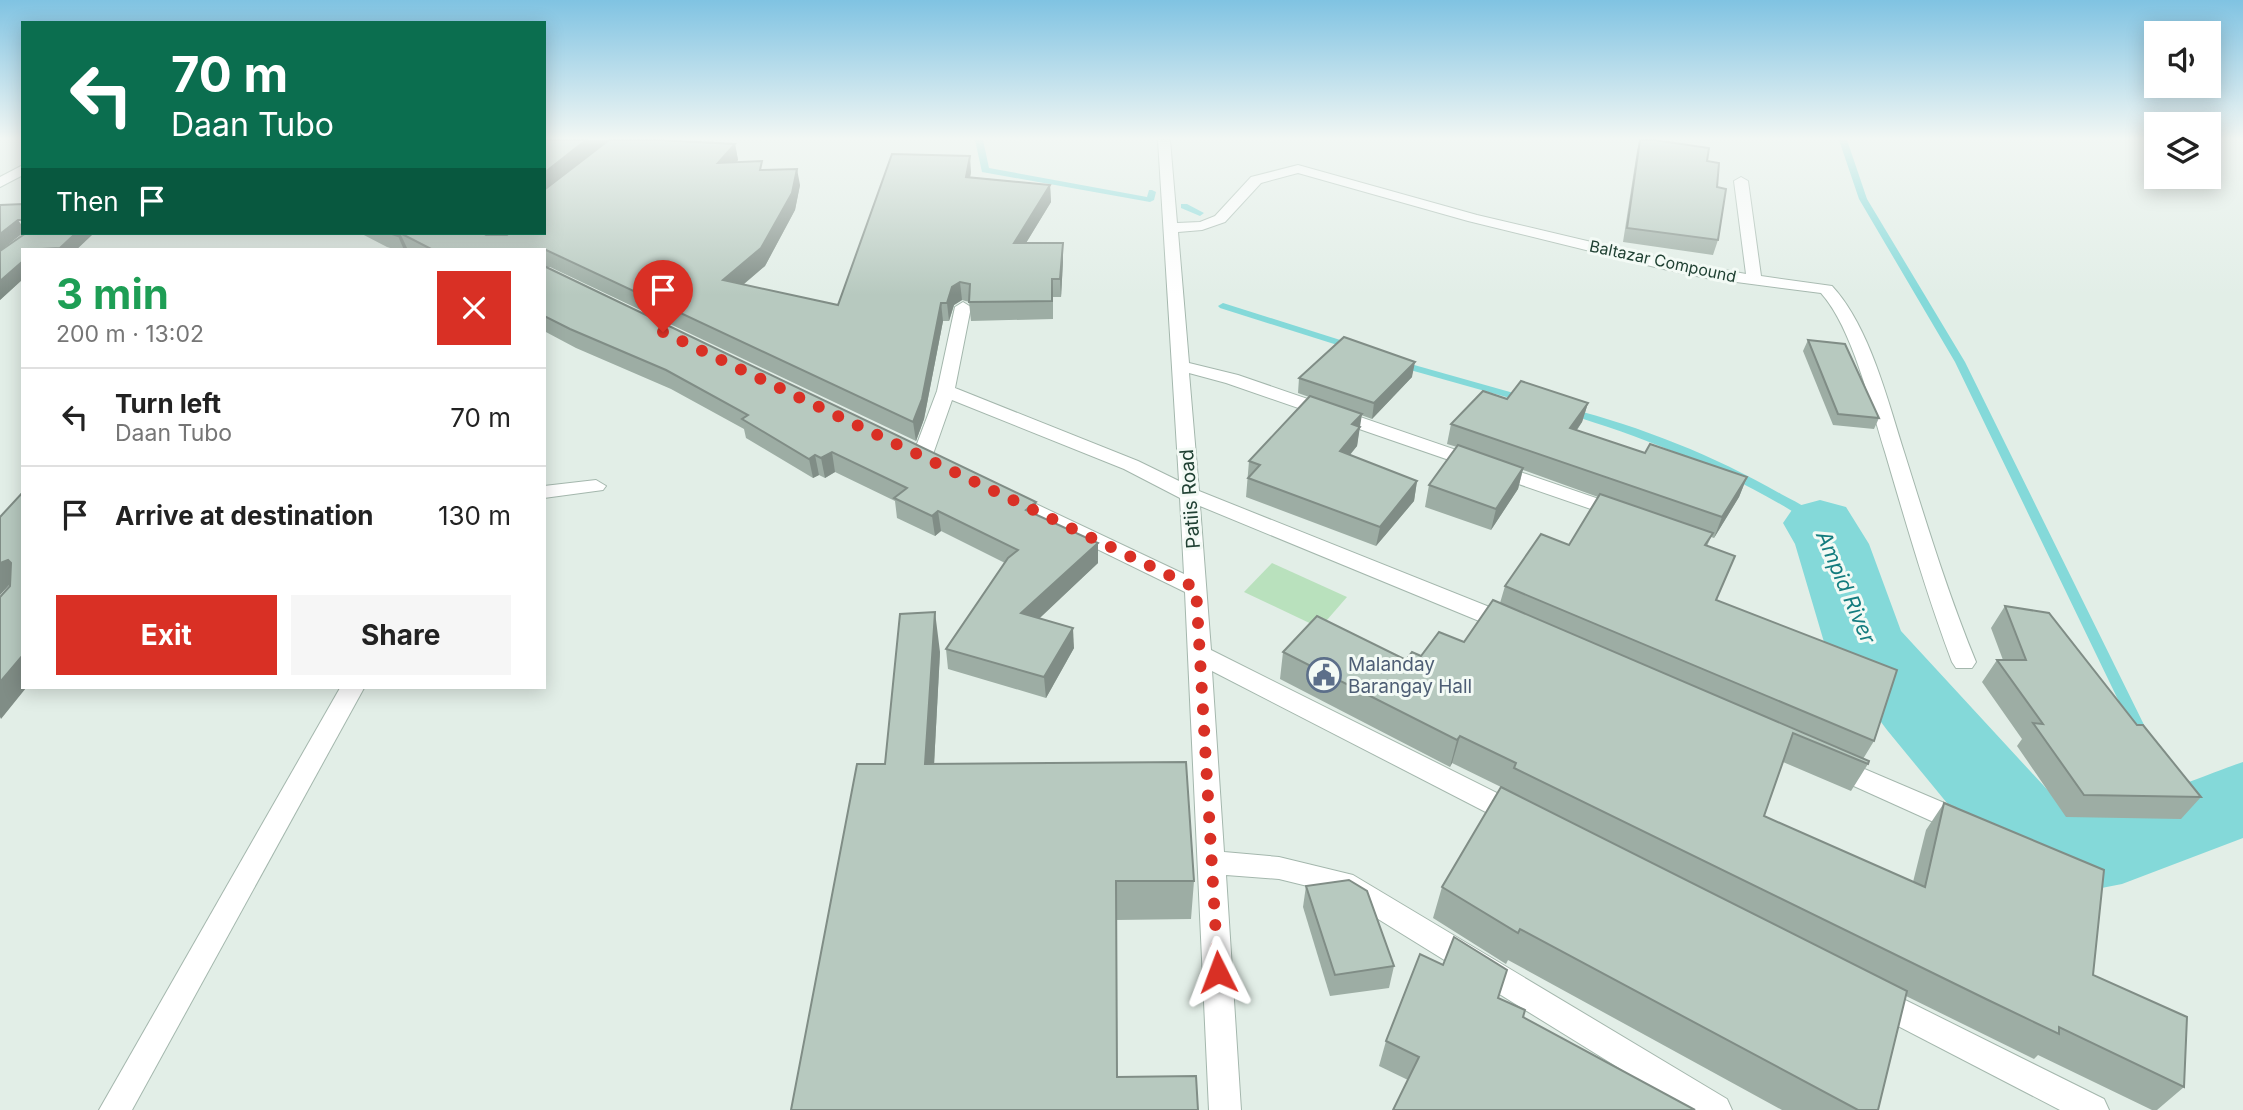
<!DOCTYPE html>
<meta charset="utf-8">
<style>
body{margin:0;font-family:Inter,sans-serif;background:#f6f6f6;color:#222;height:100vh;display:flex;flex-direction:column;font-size:26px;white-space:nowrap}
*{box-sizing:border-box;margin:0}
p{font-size:23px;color:#767676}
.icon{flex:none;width:38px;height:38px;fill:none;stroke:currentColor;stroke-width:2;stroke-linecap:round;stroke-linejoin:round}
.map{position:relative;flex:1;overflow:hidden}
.side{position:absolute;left:21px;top:248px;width:525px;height:441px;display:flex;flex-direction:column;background:#fff;border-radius:0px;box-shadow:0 4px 18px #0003}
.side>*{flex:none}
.banner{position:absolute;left:21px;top:21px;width:525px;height:214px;border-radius:0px;box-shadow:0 4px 18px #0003;background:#0b6e4f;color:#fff;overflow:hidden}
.buttons{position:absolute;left:2144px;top:21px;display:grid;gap:14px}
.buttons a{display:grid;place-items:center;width:77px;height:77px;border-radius:0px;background:#fff;box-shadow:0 4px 18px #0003;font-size:35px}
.pin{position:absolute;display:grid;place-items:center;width:60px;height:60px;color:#fff;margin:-72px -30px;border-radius:50% 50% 50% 0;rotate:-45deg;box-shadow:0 0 7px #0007}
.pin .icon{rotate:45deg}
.me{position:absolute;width:77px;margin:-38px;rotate:357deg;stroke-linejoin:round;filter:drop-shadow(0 0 5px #0008)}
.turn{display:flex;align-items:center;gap:24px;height:147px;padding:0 35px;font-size:32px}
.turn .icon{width:91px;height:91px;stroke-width:2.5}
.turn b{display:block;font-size:49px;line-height:60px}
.then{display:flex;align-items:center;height:66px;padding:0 35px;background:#0003;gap:14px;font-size:26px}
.round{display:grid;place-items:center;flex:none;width:74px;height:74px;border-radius:0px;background:#f6f6f6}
.summary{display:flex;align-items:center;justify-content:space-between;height:119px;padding:0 35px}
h1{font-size:42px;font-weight:700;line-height:52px;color:#1e9e55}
.button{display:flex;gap:14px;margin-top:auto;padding:14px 35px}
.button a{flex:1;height:80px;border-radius:0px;background:#d93025;color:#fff;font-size:28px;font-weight:700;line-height:80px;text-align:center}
.button a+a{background:#f6f6f6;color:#222}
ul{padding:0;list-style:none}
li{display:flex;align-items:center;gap:21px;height:98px;padding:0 35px;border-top:2px solid #e0e0e0}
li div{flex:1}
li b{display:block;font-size:26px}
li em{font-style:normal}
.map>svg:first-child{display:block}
</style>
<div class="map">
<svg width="2243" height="1110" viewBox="0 0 2243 1110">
<rect width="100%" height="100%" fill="#e2eee7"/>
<path fill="#b9e1bd" d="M1272 563 1347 597 1320 628 1244 592Z"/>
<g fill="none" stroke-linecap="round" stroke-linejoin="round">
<g fill="#84d9d9" fill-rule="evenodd">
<path d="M975 140H983L989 168 1147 197 1149 190H1152L1156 192 1154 200 1150 202 982 172Z"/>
<path d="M1839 140H1847L1867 199 1965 362 2151 739 2149 743 2144 745 2139 743 2137 739 1955 362 1859 199Z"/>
<path d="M1181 204H1187L1204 213 1200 216 1181 208Z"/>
<path d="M1223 303 1356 345 1358 347 1356 349H1350L1220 308 1218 306Z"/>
<path d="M1400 361 1528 397 1529 399 1524 402 1396 366V362Z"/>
<path d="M1568 408C1642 427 1715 456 1781 494 1796 502 1815 511 1826 523L1824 526H1816C1737 475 1654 440 1564 413L1563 411 1564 409Z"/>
</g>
<path fill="#84d9d9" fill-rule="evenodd" d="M1820 500 1846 507 1869 544 1901 631 2066 810C2104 820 2203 775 2243 762V838L2122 884 2076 893 2002 870 1887 730 1836 662 1824 642 1795 544 1783 523 1794 507Z"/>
<g stroke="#a4b7ad" stroke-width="2">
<g id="minor">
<path d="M1158 140H1170L1177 223 1200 222 1215 216 1251 177 1298 165 1477 215 1659 258 1746 274 1734 181 1741 177 1748 181 1761 276 1832 286C1870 327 1888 402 1905 455 1927 525 1948 594 1976 662L1972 668H1956L1952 662C1926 593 1906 523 1885 452 1871 407 1852 327 1821 293L1706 278 1659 268 1468 221 1298 173 1261 183 1225 222 1202 230 1178 232 1189 363 1238 375 1628 509 1631 513 1628 517H1614L1226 383 1189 373 1199 491 1517 618 1520 624 1517 630H1501L1200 506 1211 650 1527 808 1531 816 1527 824 1518 827 1509 824 1212 671 1224 852 1279 857 1353 875 1727 1099 1732 1110H1687L1336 893 1279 879 1226 875 1241 1110H1209L1185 592 1005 504 1002 500 1005 496H1019L1184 574 1180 498 1124 469 952 400 932 457 922 463 912 457 937 391 955 307 963 302 971 307 955 388 1138 461 1179 481Z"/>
<path d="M23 165V175L0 187V177Z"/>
<path d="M596 480 606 486 603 490 544 498V486Z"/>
<path d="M340 688H364L132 1110H99Z"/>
<path d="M1834 756 1956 808 1960 816 1956 824 1947 827 1938 824 1825 773 1821 766 1825 759Z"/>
<path d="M1877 986 2104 1099 2109 1110H2060L1867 1010 1862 1000 1867 990Z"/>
</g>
</g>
<use href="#minor" fill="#fff" fill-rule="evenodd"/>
</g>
<g fill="#9dada4">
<path d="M1640 140 1707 161 1717 187 1718 240 1713 255 1623 242 1637 151Z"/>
<path d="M735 144 738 160 736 162 764 170 800 185 795 210 765 266 743 285 838 305 971 172 970 177 1050 185 1051 202 1026 243 1063 261 1061 297H1053V319L971 321 969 302 962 300 954 305 949 321H943L924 419 916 441 550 267H546L1036 502 1037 515 1098 563 1039 618 1074 648 1046 698 948 669 946 649 1005 563 941 531 935 536 897 518 895 501 835 472 825 478 819 475 813 478 746 438 744 429 671 389 576 348 544 331V250H397L387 247 360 233H483L486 235H490L487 233H544Z"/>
<path d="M26 233H94L76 250H23V279L0 300V251Z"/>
<path d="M1808 340 1879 418 1874 429 1833 425 1803 351Z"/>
<path d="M1412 377 1372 419 1361 415 1357 446 1350 455 1417 481 1414 501 1376 546 1246 497 1249 461 1309 397 1298 393 1299 378Z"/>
<path d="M1507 399 1588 403 1582 422 1577 430 1645 453 1747 477 1739 497 1714 538 1711 537 1707 546 1716 600 1874 741 1863 759 1868 764 1851 791 1783 762 1764 816 1913 882 1926 830 1944 803 2093 975 2184 1087 2157 1110H2152L2038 1055 2034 1059 1906 996 1878 1110H1782L1508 960 1506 964 1433 918 1442 887 1501 787 1452 763 1450 767 1280 679 1283 652 1406 660 1464 642 1500 603 1505 586 1569 545 1598 497 1523 470 1518 489 1491 530 1425 507 1429 485 1457 447 1447 444 1451 424Z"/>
<path d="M2005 606 2137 725 2201 797 2181 819 2066 817 2017 746 2022 739 1982 682 1997 660H2003L1991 628Z"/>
<path d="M940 652 934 764 1194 881 1191 919 1116 920 791 1110 885 764Z"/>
<path d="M1306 886 1394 966 1389 988 1330 996 1303 907Z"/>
<path d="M1498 998 1523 1017 1408 1080 1379 1066 1386 1041Z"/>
</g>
<g fill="#808d86">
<path d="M586 140H611L544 194V173Z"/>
<path d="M735 144 738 160 721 180 718 163Z"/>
<path d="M970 156 971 172 967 194 966 177Z"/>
<path d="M797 169 800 185 795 210 765 266 727 298 723 280Z"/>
<path d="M1050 185 1051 202 1015 261 1014 243Z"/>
<path d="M18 220 23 227V233L0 251V234Z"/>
<path d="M76 233H94L76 250H61L60 248Z"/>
<path d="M400 233 408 250H404L398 236Z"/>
<path d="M1063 243V261L1061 297 1060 279Z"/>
<path d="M23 261V279L0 300V281Z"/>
<path d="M960 282 962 300 954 305 949 321 947 303 952 287Z"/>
<path d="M941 303 943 321 924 419 916 441 913 422Z"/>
<path d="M1415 362 1412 377 1372 419 1374 403Z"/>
<path d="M1588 403 1582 422 1564 448 1570 428Z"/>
<path d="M1362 414 1357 446 1337 470 1340 451 1352 424Z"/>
<path d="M832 452 835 472 825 478 821 458Z"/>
<path d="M815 455 819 475 813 478 809 459Z"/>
<path d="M1523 468 1518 489 1491 530 1496 509Z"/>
<path d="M1747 477 1739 497 1714 538 1722 517Z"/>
<path d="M1417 481 1414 501 1376 546 1380 527Z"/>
<path d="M1036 502 1037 522 1026 510Z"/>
<path d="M938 511 941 531 935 536 932 516Z"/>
<path d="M1098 543V563L1023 634 1021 613Z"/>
<path d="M8 560 22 578 13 581 0 595V563Z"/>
<path d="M935 612 940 652 932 803 925 764Z"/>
<path d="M1073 628 1074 648 1046 698 1044 677Z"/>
<path d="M23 655V688H26L1 719 0 717V682Z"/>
<path d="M1460 736 1452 763 1450 767 1457 740Z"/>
</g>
<g fill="#b7c9bf" stroke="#808d86" stroke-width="2">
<path d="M544 140H586L544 173Z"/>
<path d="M609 140H657L735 144 718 163 762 161 760 170 797 169 792 193 761 248 723 280 838 305 892 154 970 156 966 177 1050 185 1014 243H1063L1060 279H1052V301L969 302 970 284 960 282 952 287 947 303H941L922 399 913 422 544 249H535V250H433L400 233H483L486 235H507L509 233H544V190Z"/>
<path d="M1640 140H1654L1709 148 1707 161 1719 163 1717 187 1726 189 1718 240 1627 228Z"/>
<path d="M23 204V220H18L0 234V205Z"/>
<path d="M26 233H76L60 248 23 250V261L0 281V251Z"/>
<path d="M389 233H400L398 236Z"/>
<path d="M544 266 1036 502 1026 510 1098 543 1021 613 1073 628 1044 677 946 649 1008 558 1018 550 938 511 932 516 894 498 907 488 832 452 821 458 815 455 809 459 742 419 748 415 666 370 570 329 544 316Z"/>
<path d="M1344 337 1415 362 1374 403 1299 378Z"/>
<path d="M1808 340 1845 344 1879 418 1838 414Z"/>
<path d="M1521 381 1588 403 1570 428 1645 453 1650 444 1747 477 1722 517 1451 424 1483 391 1507 399Z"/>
<path d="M1310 396 1362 414 1352 424 1360 427 1340 451 1417 481 1380 527 1248 478 1260 465 1249 461Z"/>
<path d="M1458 445 1523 468 1496 509 1429 485Z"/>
<path d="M23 492V655L0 682V597L10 586 11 563 8 560 0 563V517Z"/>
<path d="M1600 494 1713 533 1705 545 1735 556 1716 600 1897 670 1874 741 1505 586 1541 534 1569 545Z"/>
<path d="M1493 600 1869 761 1868 764 1793 733 1764 816 1925 887 1944 803 2104 870 2093 975 2187 1017 2184 1087 2059 1027V1034L1986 999 1514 768 1516 763 1460 736 1457 740 1283 652 1317 616 1406 660 1412 652 1421 656 1439 632 1464 642Z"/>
<path d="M2005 606 2049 613 2137 725H2143L2201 797 2084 795 2033 723 2043 724 1997 660H2026Z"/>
<path d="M935 612 925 764 1186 762 1194 881H1116L1117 1077 1196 1076 1198 1110H791L857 764H885L900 614Z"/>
<path d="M1501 787 1907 991 1878 1110H1858L1520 929 1518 933 1442 887Z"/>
<path d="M1349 880 1367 891 1394 966 1335 975 1306 886Z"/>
<path d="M1454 937 1507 970 1498 998 1525 1010 1523 1017 1695 1110H1393L1419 1057 1386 1041 1420 954 1443 965Z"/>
</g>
<linearGradient id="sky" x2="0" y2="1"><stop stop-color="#80c3e2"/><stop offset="0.47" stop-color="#f2f7f4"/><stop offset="1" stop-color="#f2f7f4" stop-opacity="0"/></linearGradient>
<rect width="2243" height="295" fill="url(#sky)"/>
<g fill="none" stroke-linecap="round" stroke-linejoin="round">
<path stroke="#d93025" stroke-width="12" stroke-dasharray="0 21.6" d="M663 332 1196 588 1218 972"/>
</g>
<defs>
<g id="civic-ring" transform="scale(1.75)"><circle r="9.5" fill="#f3faf5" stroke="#5c6f8a" stroke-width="1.5"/><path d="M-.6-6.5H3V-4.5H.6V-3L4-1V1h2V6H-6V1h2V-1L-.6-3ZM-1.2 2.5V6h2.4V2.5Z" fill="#5c6f8a"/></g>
</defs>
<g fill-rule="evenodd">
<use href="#civic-ring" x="1324" y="675"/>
</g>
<g text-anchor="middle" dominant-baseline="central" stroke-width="6" stroke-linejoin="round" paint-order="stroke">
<g font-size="16" fill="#204133" stroke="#f3faf5">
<text transform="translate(1663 261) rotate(12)">Baltazar Compound</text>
</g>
<g font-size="19" fill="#204133" stroke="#f3faf5">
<text transform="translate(1190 499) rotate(-94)">Patiis Road</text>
</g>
<g font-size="19" fill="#4e5e75" stroke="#f3faf5" text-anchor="start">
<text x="1348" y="664">Malanday<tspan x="1348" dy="22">Barangay Hall</tspan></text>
</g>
<g font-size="21" font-style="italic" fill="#137c7e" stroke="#f3faf5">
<text transform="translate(1846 587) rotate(67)">Ampid River</text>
</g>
</g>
</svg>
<div class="buttons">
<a><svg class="icon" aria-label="sound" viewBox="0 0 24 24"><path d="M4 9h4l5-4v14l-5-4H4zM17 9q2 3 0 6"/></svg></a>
<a><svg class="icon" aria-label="layers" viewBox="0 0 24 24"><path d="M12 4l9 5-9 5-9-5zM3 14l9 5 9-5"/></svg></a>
</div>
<div class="pin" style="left:663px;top:332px;background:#d93025"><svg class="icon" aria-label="arrive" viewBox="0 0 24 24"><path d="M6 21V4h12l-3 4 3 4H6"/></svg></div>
<svg class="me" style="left:1218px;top:972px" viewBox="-20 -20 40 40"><path d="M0-17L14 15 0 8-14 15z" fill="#d93025" stroke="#fff" stroke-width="4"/></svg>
<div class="banner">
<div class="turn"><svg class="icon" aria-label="left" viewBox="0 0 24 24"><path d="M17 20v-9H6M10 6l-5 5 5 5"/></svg><div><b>70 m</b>Daan Tubo</div></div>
<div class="then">Then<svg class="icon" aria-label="arrive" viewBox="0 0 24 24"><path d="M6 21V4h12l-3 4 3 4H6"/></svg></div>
</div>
<section class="side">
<div class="summary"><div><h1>3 min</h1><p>200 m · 13:02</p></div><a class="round" style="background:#d93025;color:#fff"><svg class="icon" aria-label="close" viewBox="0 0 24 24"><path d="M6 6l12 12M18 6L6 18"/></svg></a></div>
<ul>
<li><svg class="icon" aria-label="left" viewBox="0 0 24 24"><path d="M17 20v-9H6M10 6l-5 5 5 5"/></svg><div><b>Turn left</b><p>Daan Tubo</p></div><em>70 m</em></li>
<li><svg class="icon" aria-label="arrive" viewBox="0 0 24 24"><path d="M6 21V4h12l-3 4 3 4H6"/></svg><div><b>Arrive at destination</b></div><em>130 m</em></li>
</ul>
<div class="button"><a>Exit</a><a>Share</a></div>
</section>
</div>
